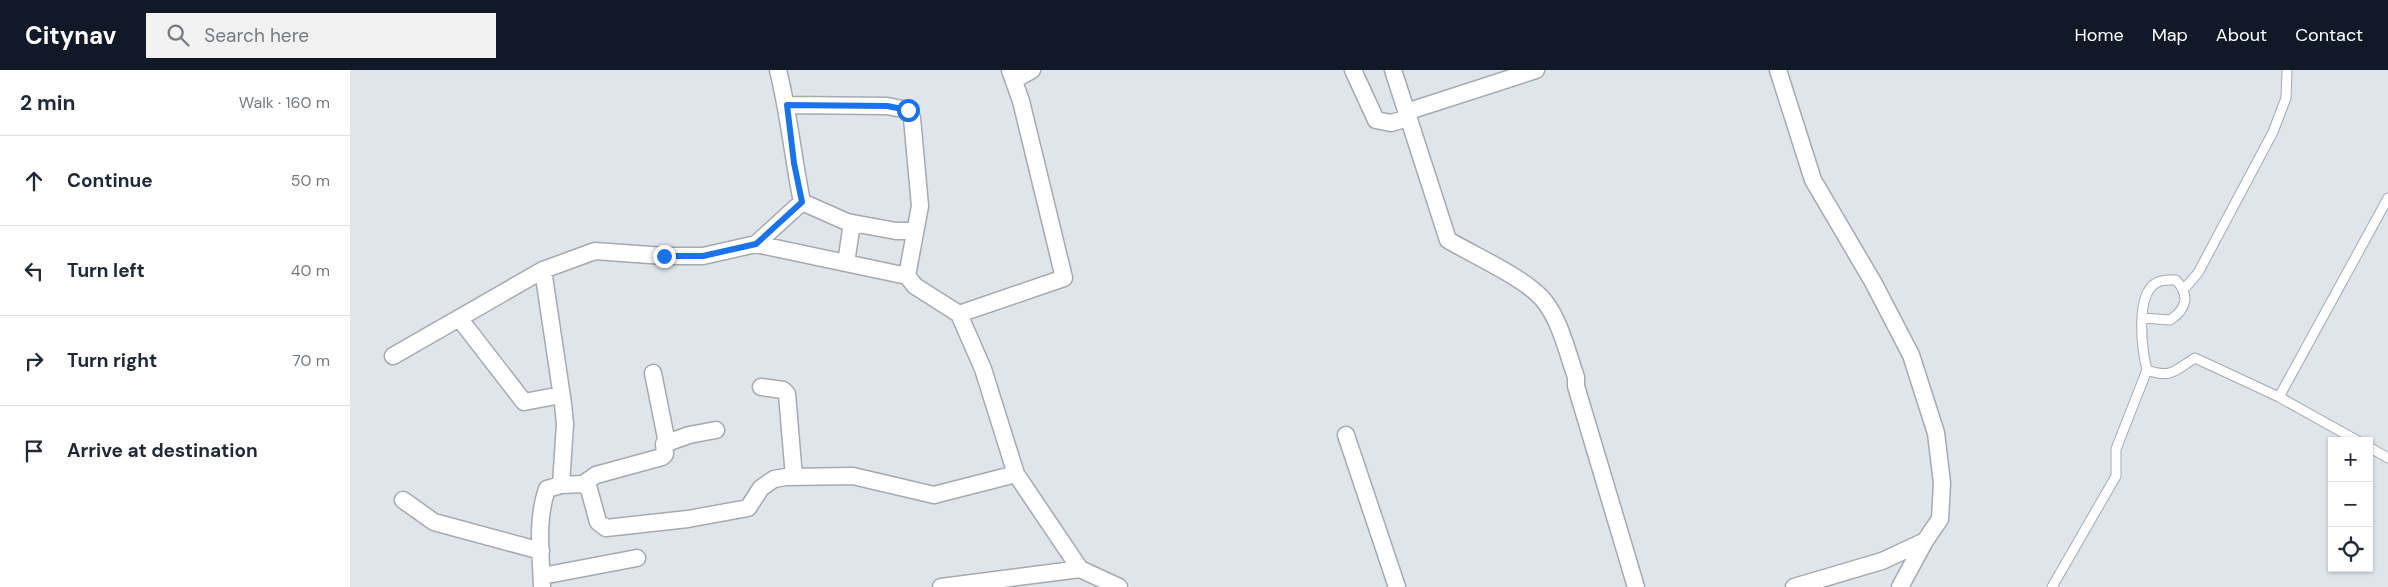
<!DOCTYPE html>
<html lang="en">
<head>
<meta charset="utf-8">
<style>
	body { margin:0; font-family:"DM Sans",sans-serif; background:#f2f2f3; color:#1f2937 }
	.controls { position:absolute; right:15px; bottom:15px; display:grid; overflow:hidden; border-radius:0px; box-shadow:0 1px 4px #0004 }
	.controls button { width:45px; height:45px; display:grid; place-items:center; padding:0; border:0; border-bottom:1px solid #e0e1e3; background:#fff; color:#1f2937; font:25px sans-serif }
	.stop { position:absolute; width:15px; height:15px; margin:-11px; border:4px solid #1a73e8; border-radius:50%; background:#fff }
	.stop.end { background:#1a73e8; border-color:#fff; box-shadow:0 1px 5px #0008 }
	.list { margin:0; padding:0; list-style:none }
	h2 { display:flex; justify-content:space-between; align-items:center; height:65px; margin:0; padding:0 20px; font-size:21px }
	h2 small { font-size:16px; font-weight:400; color:#747a83 }
	.list li { display:grid; grid-template-columns:32px 1fr auto; gap:15px; align-items:center; box-sizing:border-box; height:90px; padding:0 20px; border-top:1px solid #e0e1e3 }
	.list b { display:block; font-size:19px; white-space:nowrap }
	.list em { font-size:16px; font-style:normal; color:#747a83 }
	.icon { flex:none; width:28px; height:28px; fill:none; stroke:currentColor; stroke-width:2; stroke-linecap:round; stroke-linejoin:round }
	.map { position:relative; flex:none; width:2038px; height:517px; overflow:hidden }
	header { display:flex; align-items:center; gap:30px; box-sizing:border-box; height:70px; padding:0 25px; background:#111827; color:#fff }
	header strong { font-size:24px }
	nav { display:flex; gap:28px; margin-inline-start:auto; font-size:18px }
	.search { width:350px; height:45px; background:#f2f2f3; display:flex; align-items:center; gap:12px; box-sizing:border-box; padding:0 18px; border-radius:0px; color:#747a83; font-size:19px }
	main { display:flex }
	aside { flex:1; background:#fff }
	.map>svg:first-child { display:block }
	.lines { fill:none; stroke-linecap:round; stroke-linejoin:round }
	.service-casing { stroke:#a5aaaf; stroke-width:11 }
	.minor-casing { stroke:#a5aaaf; stroke-width:19 }
	.service { stroke:#fff; stroke-width:9 }
	.minor { stroke:#fff; stroke-width:16 }
	.route { stroke:#1a73e8; stroke-width:6 }
</style>
</head>
<body>
<header>
<strong>Citynav</strong>
<div class="search"><svg class="icon" aria-label="search" viewBox="0 0 24 24"><circle cx="10" cy="10" r="6"/><path d="M15 15l6 6"/></svg>Search here</div>
<nav><a>Home</a><a>Map</a><a>About</a><a>Contact</a></nav>
</header>
<main>
<aside>
<h2>2 min<small>Walk · 160 m</small></h2>
<ul class="list">
<li><svg class="icon" aria-label="ahead" viewBox="0 0 24 24"><path d="M12 20V5M6 11l6-6 6 6"/></svg><div><b>Continue</b></div><em>50 m</em></li>
<li><svg class="icon" aria-label="left" viewBox="0 0 24 24"><path d="M17 20v-9H6M10 6l-5 5 5 5"/></svg><div><b>Turn left</b></div><em>40 m</em></li>
<li><svg class="icon" aria-label="right" viewBox="0 0 24 24"><path d="M7 20v-9h11M14 6l5 5-5 5"/></svg><div><b>Turn right</b></div><em>70 m</em></li>
<li><svg class="icon" aria-label="arrive" viewBox="0 0 24 24"><path d="M6 21V4h12l-3 4 3 4H6"/></svg><div><b>Arrive at destination</b></div></li>
</ul>
</aside>
<div class="map">
<svg width="2038" height="517" viewBox="0 0 2038 517">
	<rect width="100%" height="100%" fill="#dfe5ea"/>
	<g class="lines">
		<defs>
			<path id="service" d="M1834,219L1848,203L1923,62L1936,28L1937,0
				M1793,248L1820,250C1837,239 1840,225 1826,210C1819,210 1812,209 1806,213C1785,225 1792,280 1797,300C1822,309 1825,300 1845,288L1929,327L2008,371
				M1929,327L2038,128
				M2019,377L2038,388
				M1702,517L1766,406V379L1797,300"/>
			<path id="minor" d="M1003,0L1026,50L1041,53L1058,48
				M1043,0L1098,170C1123,185 1178,209 1195,232C1211,253 1217,282 1226,307V316L1286,517
				M1428,0L1463,110L1523,212L1561,285L1586,363L1592,413L1590,449L1575,471L1532,491L1444,517
				M664,10L682,0
				M437,35L537,36L558,40L562,48L570,136L557,206
				M1056,42L1186,0
				M452,132L497,152L546,161H565
				M406,174L557,206L565,216L609,244L633,299L666,404L730,499L769,517
				M496,193L502,153
				M609,244L714,208L671,31L660,0
				M109,248L174,332L211,325
				M43,286L193,200L245,181L314,186H353L406,174L452,132C443,88 439,44 428,0
				M303,303L317,373
				M411,317L433,320L437,324L444,407
				M996,365L1047,517
				M233,414L246,405L312,387L315,384L314,374L339,365L366,360
				M211,415L233,414L239,419L248,452L256,458L338,449L398,438L411,418L424,409L436,407L503,406L584,425L666,404
				M53,430L84,452L191,481
				M192,506L287,488
				M192,517C191,485 186,450 197,419L211,415L215,354L213,334L193,200
				M591,517L730,499
				M1550,517L1575,471"/>
		</defs>
		<use href="#service" class="service-casing"/>
		<use href="#minor" class="minor-casing"/>
		<use href="#service" class="service"/>
		<use href="#minor" class="minor"/>
	</g>
	<g class="lines">
		<path class="route" d="M314,186H353L406,174L452,132L444,93L437,35L537,36L558,40"/>
	</g>
</svg>
<div class="controls">
<button>+</button>
<button>−</button>
<button><svg class="icon" aria-label="locate" viewBox="0 0 24 24"><circle cx="12" cy="12" r="6"/><path d="M12 2v4M12 18v4M2 12h4M18 12h4"/></svg></button>
</div>
<div class="stop" style="left:558px;top:40px"></div>
<div class="stop end" style="left:314px;top:186px"></div>
</div>
</main>
</body>
</html>
